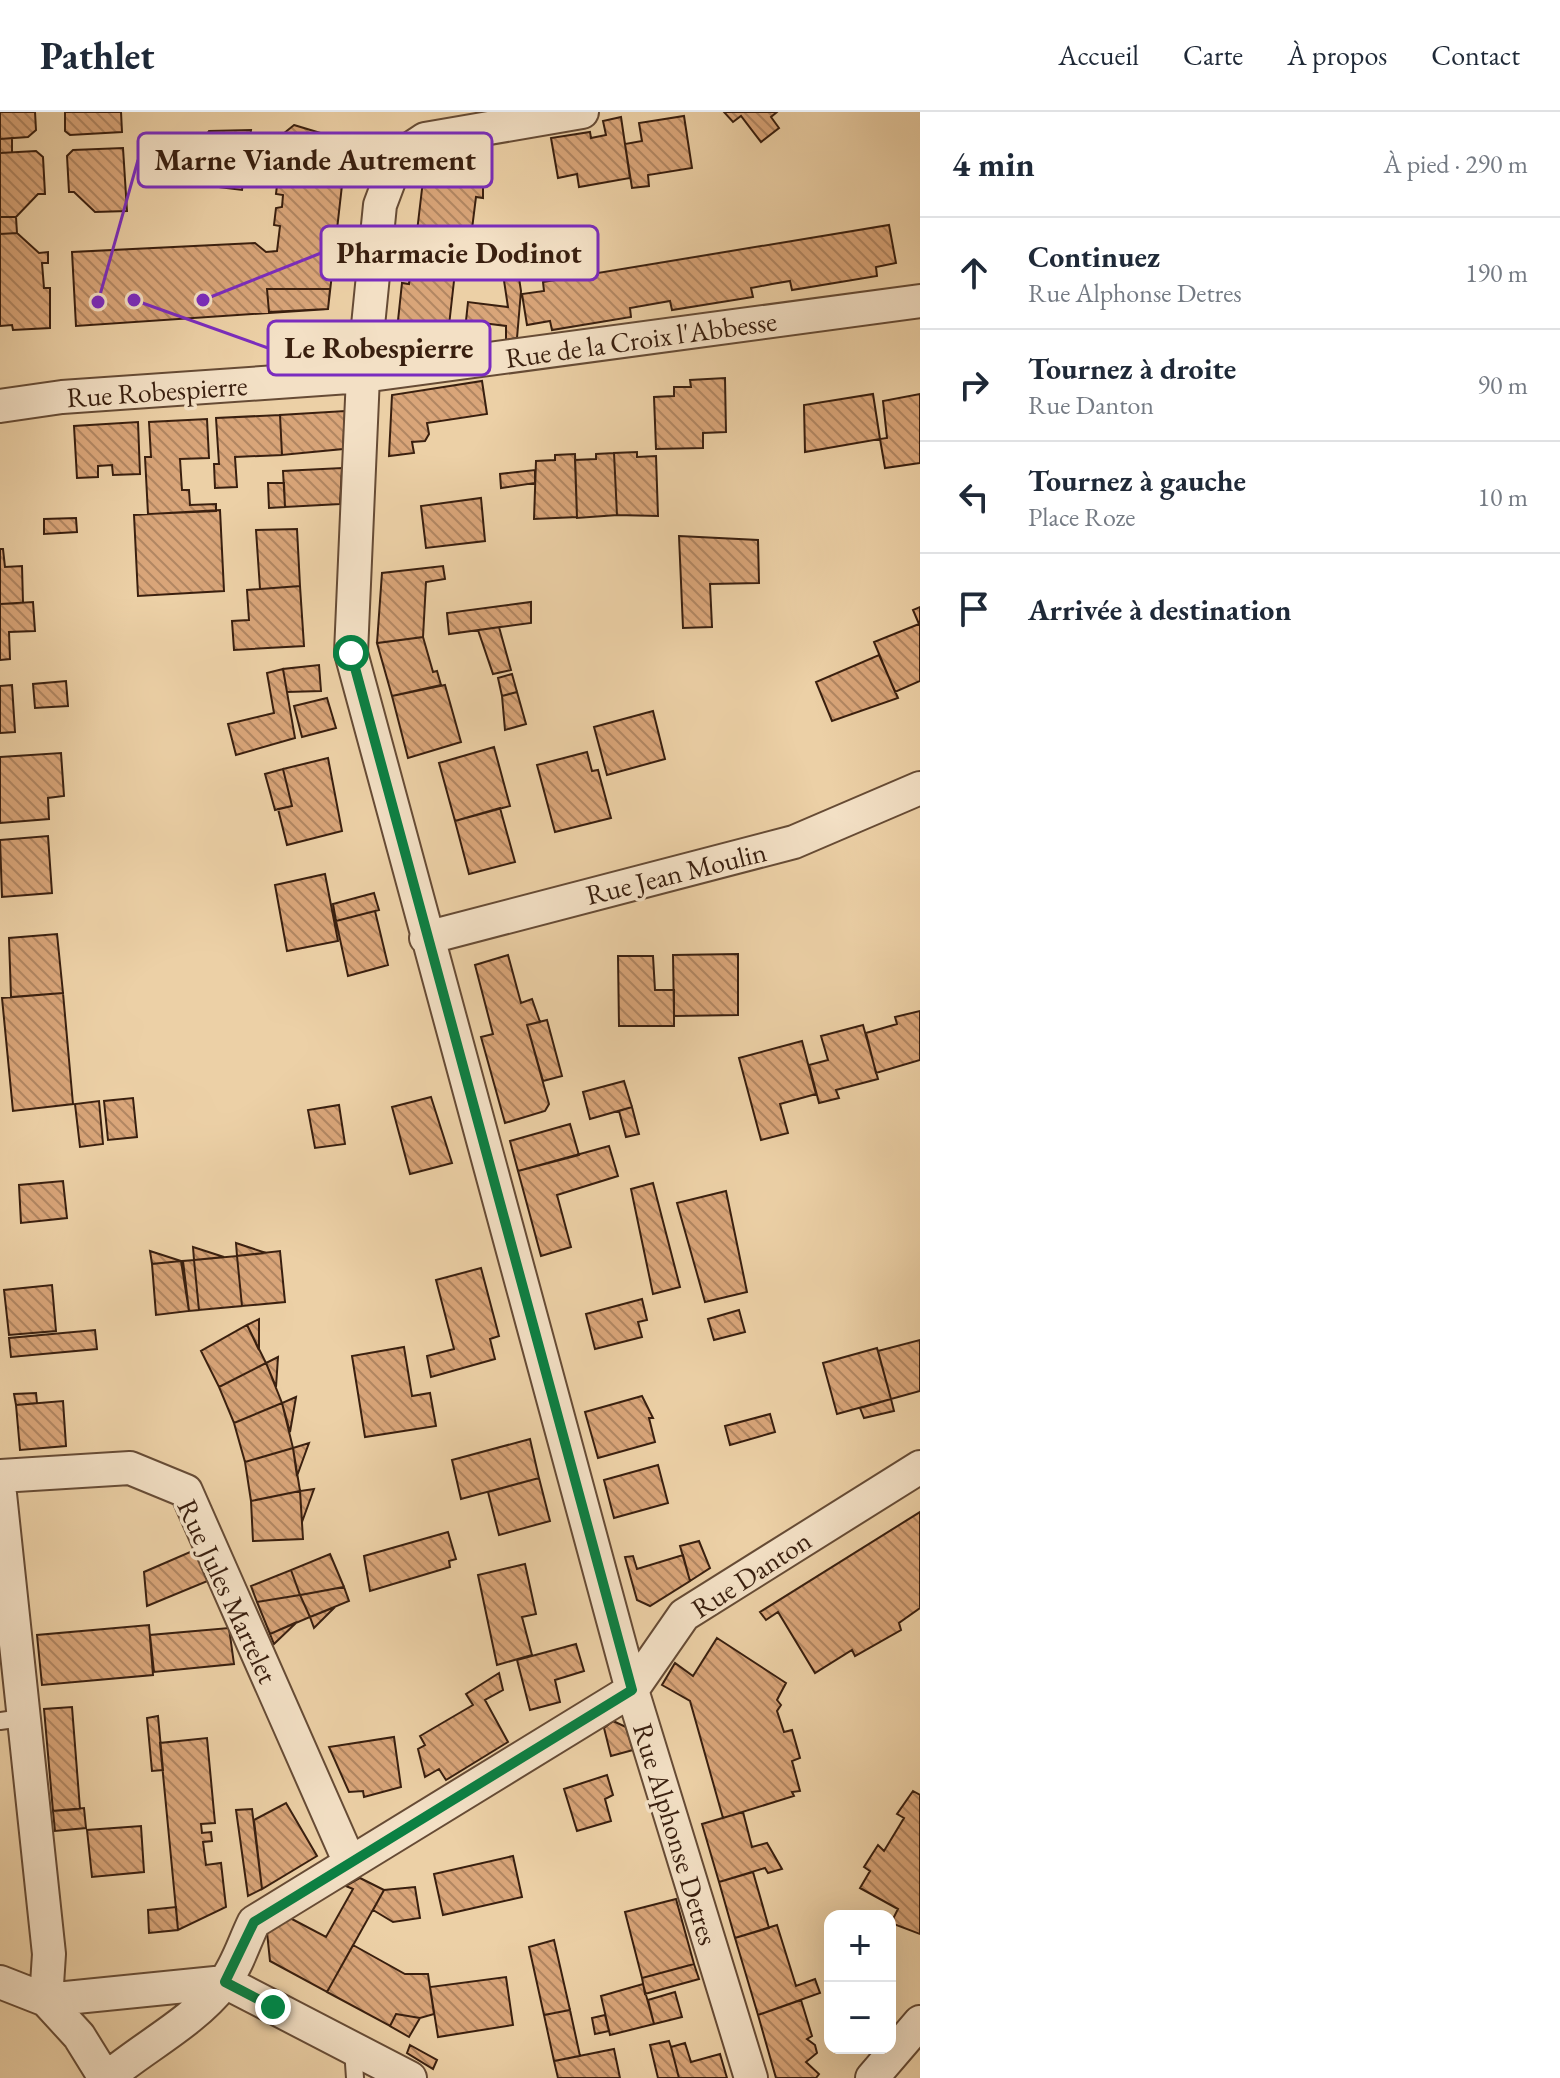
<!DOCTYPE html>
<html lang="fr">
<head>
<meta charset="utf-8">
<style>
	body { margin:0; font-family:"EB Garamond",serif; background:#f2f2f3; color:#1f2937 }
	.controls { position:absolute; right:24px; bottom:24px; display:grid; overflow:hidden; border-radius:16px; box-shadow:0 8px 32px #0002 }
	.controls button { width:72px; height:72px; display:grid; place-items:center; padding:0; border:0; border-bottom:2px solid #e0e1e3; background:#fff; color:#1f2937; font:40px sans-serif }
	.stop { position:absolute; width:24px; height:24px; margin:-18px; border:6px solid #0b8043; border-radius:50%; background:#fff }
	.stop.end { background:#0b8043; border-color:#fff; box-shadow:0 2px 8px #0008 }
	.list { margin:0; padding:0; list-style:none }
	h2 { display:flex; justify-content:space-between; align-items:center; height:104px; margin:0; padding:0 32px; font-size:34px }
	h2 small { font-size:26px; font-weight:400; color:#747a83 }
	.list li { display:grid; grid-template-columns:52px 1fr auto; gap:24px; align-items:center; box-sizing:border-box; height:112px; padding:0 32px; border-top:2px solid #e0e1e3 }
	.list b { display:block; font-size:30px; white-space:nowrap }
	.list p { margin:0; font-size:26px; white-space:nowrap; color:#747a83 }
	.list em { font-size:26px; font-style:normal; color:#747a83 }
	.icon { flex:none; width:44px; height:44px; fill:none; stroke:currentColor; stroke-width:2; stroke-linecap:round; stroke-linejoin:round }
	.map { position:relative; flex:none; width:920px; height:1966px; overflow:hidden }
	header { display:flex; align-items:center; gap:48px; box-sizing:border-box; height:112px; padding:0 40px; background:#fff; border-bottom:2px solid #e0e1e3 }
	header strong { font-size:38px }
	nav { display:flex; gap:44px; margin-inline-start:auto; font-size:28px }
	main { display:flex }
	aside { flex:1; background:#fff }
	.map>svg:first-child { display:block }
	.building { fill:url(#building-back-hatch); stroke:#391f0f; stroke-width:2 }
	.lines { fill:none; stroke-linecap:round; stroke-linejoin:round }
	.lane-casing { stroke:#664b35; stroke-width:20 }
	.street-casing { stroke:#664b35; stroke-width:36 }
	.lane { stroke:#f3e0c5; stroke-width:16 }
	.street { stroke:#f3e0c5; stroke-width:32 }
	.route { stroke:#0b8043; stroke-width:10 }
	.labels { text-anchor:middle; stroke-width:7; stroke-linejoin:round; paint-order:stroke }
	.street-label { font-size:28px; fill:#391f0f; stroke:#f3e0c5 }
	.leader { fill:none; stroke:#7b2cbf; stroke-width:3 }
	.callout-dot { fill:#7b2cbf; stroke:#f3e0c5; stroke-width:3 }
	.callout { fill:#f3e0c5; stroke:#7b2cbf; stroke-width:3 }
	.callout-label { font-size:30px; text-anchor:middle; font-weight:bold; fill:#391f0f }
</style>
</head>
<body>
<header>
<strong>Pathlet</strong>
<nav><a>Accueil</a><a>Carte</a><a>À propos</a><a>Contact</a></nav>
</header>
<main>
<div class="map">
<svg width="920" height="1966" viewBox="0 0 920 1966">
	<defs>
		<pattern id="building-back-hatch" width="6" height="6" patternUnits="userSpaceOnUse" patternTransform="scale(2)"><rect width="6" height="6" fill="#d9a579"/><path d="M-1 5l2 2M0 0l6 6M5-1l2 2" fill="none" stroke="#b18662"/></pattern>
	</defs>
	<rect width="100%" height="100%" fill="#ecd0a6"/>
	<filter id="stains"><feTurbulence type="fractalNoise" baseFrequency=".0025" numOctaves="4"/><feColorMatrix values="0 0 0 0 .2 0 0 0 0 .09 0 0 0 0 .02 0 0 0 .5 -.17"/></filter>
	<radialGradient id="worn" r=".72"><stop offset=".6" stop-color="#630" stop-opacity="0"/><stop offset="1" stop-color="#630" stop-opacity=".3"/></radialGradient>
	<path class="building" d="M0,0H35L36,18L28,25L0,27Z
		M65,0H121L122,20L70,23L65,19Z
		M724,0H777L771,5L779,16L761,30L741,4L733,10Z
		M684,4L692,56L648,63L649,74L632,76L625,32L642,29L639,11Z
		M621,5L630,66L579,75L577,62L558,66L551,26L590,20L591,26L606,23L603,9Z
		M294,13L347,29L328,197L76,214L72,140L255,131L266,140L277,139L280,114L274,113L276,96L282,95L283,83L276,82L283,22Z
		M251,18L242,78L203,73L201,31L209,19Z
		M12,26V41H0V27Z
		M123,36L127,99L95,100L74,80H69L67,44L73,38Z
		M36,39L43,45L45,82H38L16,105H0V41Z
		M424,60L483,67V86L476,85L470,133L416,128Z
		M0,105H16L17,121L0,122Z
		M889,113L896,151L876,155L877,164L792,178L790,169L772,172L751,176L753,185L672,198L670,189L630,196L631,205L552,218L550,209L527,213L522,182L544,179L543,170Z
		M17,121L39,141L48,140V151H42L44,176H50V216L13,218L12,213L0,214V122Z
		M515,140L521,179L517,226L506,228V214L466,209L468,190L508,195L500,142Z
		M411,155L455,160L446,240L404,235L405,219L397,218L402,171L409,172Z
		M267,177H330L328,197L269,200Z
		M725,266L726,320L703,321V336L656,337L654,285L674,284V275H691L690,268Z
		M482,269L487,302L427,311L429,322L425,329L412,330L414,341L389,344L392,283Z
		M873,282L880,327L805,340L804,293Z
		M920,282V351L885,356L880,327L887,326L883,289Z
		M345,299L343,337L282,343L280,303Z
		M280,303L282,343L235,345L237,375L215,376L214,352H219L216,306Z
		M207,307L209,346L180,347L182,378H189L190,393L216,392V399L148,402L145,345H151L149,310Z
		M138,310L140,362L113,363L112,353L98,354V365L77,366L74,314Z
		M637,340V345L656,344L658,404L617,403L614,341Z
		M614,341L617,403L577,406L575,348L596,347V342Z
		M575,342L577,405L534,407L536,349L555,348V343Z
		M342,356L340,392L285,395L283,359Z
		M535,358V371L501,376L500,362Z
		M268,371H284L285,395L269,396Z
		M481,386L485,429L426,436L421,394Z
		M220,398L224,479L138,484L134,403Z
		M76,406L77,420L44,422V407Z
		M297,417L300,474L260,477L256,418Z
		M679,424L758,428L759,471L710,472L712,515L683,516Z
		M0,437H3L5,455L22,454L23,491L0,492Z
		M443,454L445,467L426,470L423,525L377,531L382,461Z
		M300,474L304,534L234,538L232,509L249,508L247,478Z
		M33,490L35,519L9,520L10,547L0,548V492Z
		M531,490V511L449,522L447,501Z
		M920,495V569L895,580L874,530L919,512L913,498Z
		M499,515L511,558L493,562L478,518Z
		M423,525L433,560L437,559L441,573L392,584L377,531Z
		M879,543L898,586L832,609L816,570Z
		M319,553L321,579L287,580L283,557Z
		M283,557L295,626L236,643L228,612L274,601L267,561Z
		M512,562L517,580L502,584L498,566Z
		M66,569L68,594L35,596L33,572Z
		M12,573L15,620L0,621V574Z
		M445,573L461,630L408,646L392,584Z
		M517,580L526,612L505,618L502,584Z
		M327,586L336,616L302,625L294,594Z
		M653,599L665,647L607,663L594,615Z
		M494,635L510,694L455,709L439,651Z
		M587,640L592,659L598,658L611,706L555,720L537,653Z
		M61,641L64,684L48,686L49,707L0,711V645Z
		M328,646L342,719L287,733L278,697L292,694L283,657Z
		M283,657L292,694L275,698L265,662Z
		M500,696L515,750L469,762L455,709Z
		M48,724L52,781L2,785L0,728Z
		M325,762L338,829L287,839L275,773Z
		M374,781L379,798L336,809L333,792Z
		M375,799L388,853L348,864L336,809Z
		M57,822L63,881L11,885L9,826Z
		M738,842V903L674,904L673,843Z
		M508,843L521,891L532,887L540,910L527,913L549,992L545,999L505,1011L481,925L493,922L475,853Z
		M618,844H653L655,878H674V914H619Z
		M63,881L73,992L13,999L2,886Z
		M920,899V948L876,961L866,921L897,912L895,905Z
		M547,908L562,964L543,969L527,913Z
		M863,913L878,967L836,978L839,986L819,991L809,953L828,948L821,924Z
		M802,929L816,982L780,992L788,1021L761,1028L739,946Z
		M624,969L632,995L590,1007L583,980Z
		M431,985L452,1051L410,1062L392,995Z
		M133,986L137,1025L108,1028L104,989Z
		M99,989L103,1032L80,1035L75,992Z
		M339,993L345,1032L315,1036L308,998Z
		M632,995L639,1022L626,1025L619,999Z
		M570,1012L579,1043L518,1059L510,1029Z
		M609,1034L618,1064L557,1083L571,1135L541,1144L518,1059Z
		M63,1069L67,1106L21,1111L19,1073Z
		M653,1071L680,1175L653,1182L631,1077Z
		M726,1079L747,1180L705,1190L677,1091Z
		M236,1131L266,1141L237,1144Z
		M193,1135L224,1145L194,1148Z
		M150,1139L181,1149L152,1152Z
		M280,1139L285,1190L242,1194L237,1144Z
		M237,1144L242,1194L199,1198L194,1148Z
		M194,1148L199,1198L189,1199L183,1149Z
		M181,1149L189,1199L156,1203L152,1152Z
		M481,1156L499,1224L490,1227L495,1247L431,1265L427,1244L454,1237L436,1168Z
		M52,1173L56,1219L9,1223L4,1178Z
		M642,1187L647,1208L638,1210L642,1225L595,1237L586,1202Z
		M739,1198L745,1220L714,1228L708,1207Z
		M259,1207V1238L247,1213Z
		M247,1213L266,1251L219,1275L201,1239Z
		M95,1218L97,1237L11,1245L9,1226Z
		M920,1228V1279L891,1287L878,1239Z
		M404,1235L412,1284L430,1281L436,1314L365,1325L352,1244Z
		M877,1236L891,1287L837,1302L823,1251Z
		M278,1245L276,1275L266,1251Z
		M266,1251L282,1291L234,1311L219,1275Z
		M36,1281L37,1291L16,1293L14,1282Z
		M642,1284L653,1306H649L655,1330L598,1346L585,1300Z
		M296,1285L290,1320L282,1291Z
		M891,1287L894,1299L864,1306L860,1296Z
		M63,1289L66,1334L20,1338L16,1293Z
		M282,1291L293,1336L245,1350L234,1311Z
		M770,1302L775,1320L730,1333L725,1314Z
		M530,1327L539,1366L461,1387L452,1348Z
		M309,1331L297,1364L293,1336Z
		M293,1336L300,1379L251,1389L245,1350Z
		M658,1353L668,1391L614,1406L604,1368Z
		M539,1366L550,1409L499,1423L488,1380Z
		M314,1377L302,1410L300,1379Z
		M300,1379L303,1427L253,1429L251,1389Z
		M920,1400V1496L899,1511L901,1518L855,1544L852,1538L815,1561L778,1500L766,1508L760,1500Z
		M448,1420L456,1447L449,1449L450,1455L370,1479L364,1444Z
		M699,1429L710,1456L690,1469L680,1434Z
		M197,1437L210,1468L147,1494L144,1460Z
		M330,1442L344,1475L300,1483L291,1458Z
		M683,1443L690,1469L650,1494L637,1488L625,1445L633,1444L637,1457Z
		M525,1452L536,1502L522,1505L532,1543L497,1553L478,1463Z
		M291,1458L300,1483L257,1490L251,1474Z
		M344,1475L349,1489L310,1505L300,1483Z
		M300,1483L310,1505L270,1522L257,1490Z
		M335,1495L314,1516L310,1505Z
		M297,1510L274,1532L270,1522Z
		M149,1513L153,1563L42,1573L37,1523Z
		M229,1516L234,1552L154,1560L150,1523Z
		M717,1526L786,1571L777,1588L781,1593L777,1599L784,1620L792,1618L800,1646L792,1649L800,1679L792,1680L794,1684L723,1706L690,1589L662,1573L675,1551L693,1564Z
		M576,1532L584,1559L555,1568L560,1590L530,1598L517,1548Z
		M499,1561L503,1578L485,1588L508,1630L446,1668L439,1657L425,1665L418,1637L425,1633L420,1624L473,1593L466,1582Z
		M72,1595L80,1697L53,1699L44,1597Z
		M158,1604L163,1658L152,1659L147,1606Z
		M613,1609L626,1615L633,1638L611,1644L604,1616Z
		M394,1625L401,1675L364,1685L363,1679L349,1680L329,1635Z
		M207,1626L215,1711L201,1712L202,1721L211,1720L212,1729L203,1730L206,1753L221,1751L226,1795L178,1818L160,1631Z
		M607,1663L613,1683L605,1687L611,1709L577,1719L564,1677Z
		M913,1679L920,1683V1822L891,1811L898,1797L860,1776L870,1759L864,1755L878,1733L884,1739L904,1706L897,1702Z
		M286,1691L317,1744L262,1777L254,1708Z
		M84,1696L86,1716L55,1719L53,1699Z
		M252,1697L262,1777L248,1784L236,1698Z
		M743,1700L752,1735L767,1731L782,1757L768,1761L765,1756L719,1770L702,1712Z
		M141,1714L144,1760L92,1765L87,1718Z
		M513,1744L522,1785L443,1803L434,1762Z
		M753,1760L769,1816L735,1826L719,1770Z
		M360,1766L384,1778L327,1880L270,1849L267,1820L290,1806L326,1825L353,1777L346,1774Z
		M415,1775L420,1806L393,1810L373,1798L384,1778Z
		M676,1787L694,1852L642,1866L625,1800Z
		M176,1795L178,1818L149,1821L148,1798Z
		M777,1813L796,1874L815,1867L820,1881L758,1903L735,1826Z
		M554,1828L570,1898L544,1903L529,1835Z
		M353,1833L405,1862H428L434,1902L420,1906L396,1902L390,1914L327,1880Z
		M694,1852L699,1867L645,1882L642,1866Z
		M506,1865L513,1913L438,1925L430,1875Z
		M643,1872L654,1912L610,1923L601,1884Z
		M675,1880L682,1905L654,1912L648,1888Z
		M801,1888L812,1924L807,1927L815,1933L817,1941L806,1950L819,1962L816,1966H776L758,1903Z
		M570,1898L580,1944L554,1949L544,1903Z
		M396,1902L420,1906L409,1925L390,1914Z
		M605,1903L609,1919L595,1922L592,1906Z
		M669,1929L671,1935L679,1966H658L650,1933Z
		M685,1931L691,1950L720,1942L727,1966H679L671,1935Z
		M410,1933L437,1948L433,1957L407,1941Z
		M614,1937L620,1966H558L554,1949Z"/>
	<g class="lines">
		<defs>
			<path id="lane" d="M0,1609L22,1606
				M353,1937L355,1966"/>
			<path id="street" d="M582,0L425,27L398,45L380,93L363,264L351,541L632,1578L751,1966
				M0,294L62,285L363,264L920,189
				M426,826L794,730L920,676
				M0,1364L130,1356L186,1379L350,1751
				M0,1382L49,1842L46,1888
				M0,1870L46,1888L79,1924L105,1966
				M225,1870L410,1966
				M46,1888L225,1870
				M107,1966C145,1934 192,1911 223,1872C237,1855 244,1830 254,1810L632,1578L684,1503L920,1355
				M872,1966L920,1910"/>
		</defs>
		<use href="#lane" class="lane-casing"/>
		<use href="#street" class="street-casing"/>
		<use href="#lane" class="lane"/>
		<use href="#street" class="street"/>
	</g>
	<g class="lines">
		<path class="route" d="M273,1895L225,1870L254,1810L632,1578L351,541"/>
	</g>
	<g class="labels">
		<g class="street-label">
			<text transform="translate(641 227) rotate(-8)" y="10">Rue de la Croix l'Abbesse</text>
			<text transform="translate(157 279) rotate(-4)" y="10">Rue Robespierre</text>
			<text transform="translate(676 761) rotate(-14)" y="10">Rue Jean Moulin</text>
			<text transform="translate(751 1462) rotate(-33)" y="10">Rue Danton</text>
			<text transform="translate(228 1479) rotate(65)" y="10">Rue Jules Martelet</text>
			<text transform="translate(676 1722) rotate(73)" y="10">Rue Alphonse Detres</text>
		</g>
	</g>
	<path class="leader" d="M98 190L138 48M203 188L321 141M134 188L268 236"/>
	<g class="callout-dot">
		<circle cx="98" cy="190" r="8"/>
		<circle cx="203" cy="188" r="8"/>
		<circle cx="134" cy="188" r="8"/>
	</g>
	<g class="callout">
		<rect x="138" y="21" width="354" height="54" rx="8"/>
		<rect x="321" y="114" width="277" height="54" rx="8"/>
		<rect x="268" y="209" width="222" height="54" rx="8"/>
	</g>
	<g class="callout-label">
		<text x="315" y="58">Marne Viande Autrement</text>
		<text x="459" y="151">Pharmacie Dodinot</text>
		<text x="379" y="246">Le Robespierre</text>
	</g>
	<rect width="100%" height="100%" filter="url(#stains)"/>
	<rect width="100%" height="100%" fill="url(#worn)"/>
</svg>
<div class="controls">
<button>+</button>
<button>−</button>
</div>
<div class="stop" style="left:351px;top:541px"></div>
<div class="stop end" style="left:273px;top:1895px"></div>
</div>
<aside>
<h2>4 min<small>À pied · 290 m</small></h2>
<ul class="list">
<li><svg class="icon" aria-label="ahead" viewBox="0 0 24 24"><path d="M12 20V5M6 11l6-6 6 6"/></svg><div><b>Continuez</b><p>Rue Alphonse Detres</p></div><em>190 m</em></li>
<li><svg class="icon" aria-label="right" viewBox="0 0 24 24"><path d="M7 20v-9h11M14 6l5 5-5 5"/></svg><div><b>Tournez à droite</b><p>Rue Danton</p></div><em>90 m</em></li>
<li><svg class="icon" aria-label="left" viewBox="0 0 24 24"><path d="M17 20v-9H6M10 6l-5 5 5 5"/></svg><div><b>Tournez à gauche</b><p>Place Roze</p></div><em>10 m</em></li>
<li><svg class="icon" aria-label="arrive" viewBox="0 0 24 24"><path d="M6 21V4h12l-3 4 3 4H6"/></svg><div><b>Arrivée à destination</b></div></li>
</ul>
</aside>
</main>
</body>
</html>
